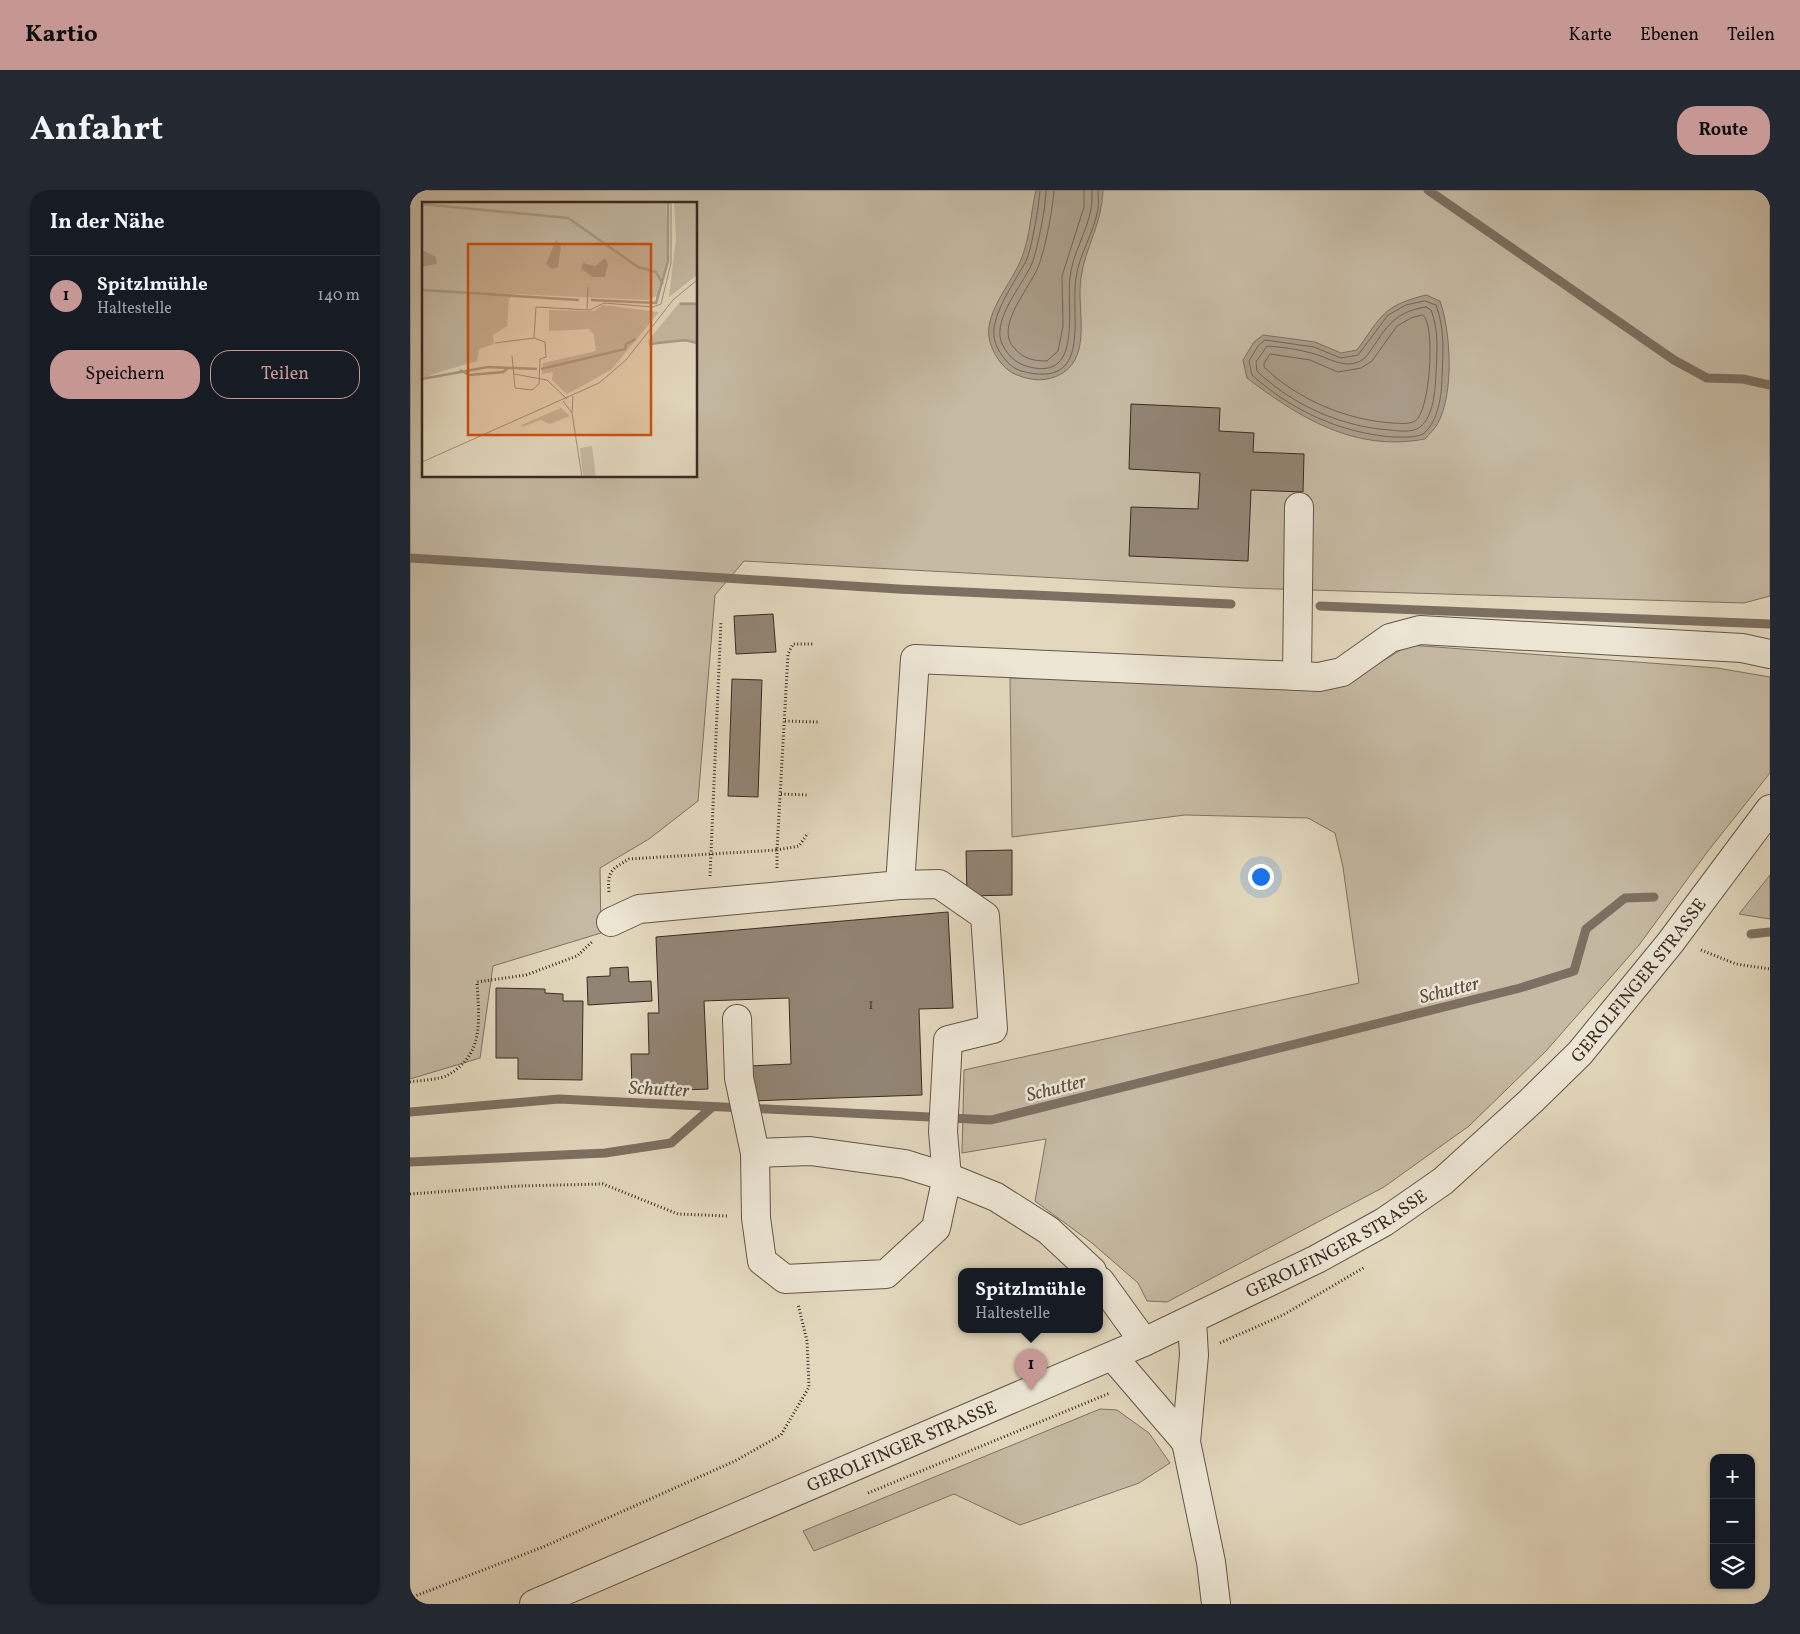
<!DOCTYPE html>
<html lang="de">
<head>
<meta charset="utf-8">
<style>
	body { margin:0; font-family:Vollkorn,serif; background:#242831; color:#f1f3f6 }
	.controls { position:absolute; right:15px; bottom:15px; display:grid; overflow:hidden; border-radius:10px; box-shadow:0 1px 4px #0004 }
	.controls button { width:45px; height:45px; display:grid; place-items:center; padding:0; border:0; border-bottom:1px solid #363941; background:#171b24; color:#f1f3f6; font:25px sans-serif }
	.you { position:absolute; left:850px; top:686px; width:18px; height:18px; margin:-12px; border:4px solid #fff; border-radius:50%; background:#1a73e8; box-shadow:0 0 0 8px #1a73e833 }
	.badge { display:grid; place-items:center; width:32px; height:32px; border-radius:50%; background:#c59692; color:#111; font-size:16px; font-weight:700 }
	.pin { position:absolute; translate:-50% -41px; filter:drop-shadow(0 1px 2px #0008) }
	.pin::after { content:''; position:absolute; top:26px; width:18px; height:15px; background:inherit; clip-path:polygon(0 0,100% 0,50% 100%) }
	.popup { position:absolute; left:548px; top:1078px; width:145px; height:65px; box-sizing:border-box; display:grid; place-content:center; border-radius:10px; background:#171b24; filter:drop-shadow(0 1px 4px #0005); font-size:16px; white-space:nowrap; color:#9ea1a6 }
	.popup b { font-size:19px; color:#f1f3f6 }
	.popup::after { content:''; position:absolute; left:50%; top:100%; margin-left:-10px; border:10px solid transparent; border-top-color:#171b24 }
	.list { margin:0; padding:0; list-style:none }
	h2 { display:flex; justify-content:space-between; align-items:center; height:65px; margin:0; padding:0 20px; font-size:21px }
	h2 small { font-size:16px; font-weight:400; color:#9ea1a6 }
	.list li { display:grid; grid-template-columns:32px 1fr auto; gap:15px; align-items:center; box-sizing:border-box; height:80px; padding:0 20px; border-top:1px solid #363941 }
	.list b { display:block; font-size:19px; white-space:nowrap }
	.list p { margin:0; font-size:16px; white-space:nowrap; color:#9ea1a6 }
	.list em { font-size:16px; font-style:normal; color:#9ea1a6 }
	.actions { display:flex; gap:10px; padding:15px 20px }
	.actions a { flex:1; padding:11px 0; border:1px solid #c59692; border-radius:20px; text-align:center; font-size:18px; color:#c59692 }
	.actions .main { background:#c59692; color:#111 }
	.icon { flex:none; width:28px; height:28px; fill:none; stroke:currentColor; stroke-width:2; stroke-linecap:round; stroke-linejoin:round }
	.map { position:relative; flex:none; width:1360px; height:1414px; overflow:hidden; border-radius:20px }
	header { display:flex; align-items:center; gap:30px; box-sizing:border-box; height:70px; padding:0 25px; background:#c59692; color:#111 }
	header strong { font-size:24px }
	nav { display:flex; gap:28px; margin-inline-start:auto; font-size:18px }
	.intro { display:flex; align-items:center; justify-content:space-between; box-sizing:border-box; height:120px; padding:0 30px }
	h1 { margin:0; font-size:35px }
	.button { padding:12px 22px; border-radius:20px; background:#c59692; color:#111; font-size:18px; font-weight:700 }
	main { display:flex; gap:30px; padding:0 30px }
	aside { flex:1; background:#171b24; border-radius:20px; box-shadow:0 1px 4px #0004 }
	.map>svg:first-child { display:block }
	.green { fill:#c6baa4; stroke:#807264; fill-rule:evenodd }
	.water { fill:#aa9d8a; stroke:#7d6f61 }
	.lines { fill:none; stroke-linecap:round; stroke-linejoin:round }
	.shore { stroke:#726457; stroke-width:1 }
	.stream { stroke:#7d6f61; stroke-width:9 }
	.building { fill:#928474; stroke:#3a2a24 }
	.minor-casing { stroke:#64564a; stroke-width:30 }
	.path { stroke:#3a2a24; stroke-width:3; stroke-dasharray:1 2.5; stroke-linecap:butt }
	.minor { stroke:#ede6d5; stroke-width:28 }
	.labels { text-anchor:middle; stroke-width:5; stroke-linejoin:round; paint-order:stroke }
	.number-label { font-size:15px; fill:#504038 }
	.street-label { font-size:18px; fill:#3a2a24; stroke:#ede6d5 }
	.water-label { font-size:19px; font-style:italic; fill:#5c4c43; stroke:#ede6d5 }
	.inset-river { fill:none; stroke:#aa9d8a; stroke-width:2.5 }
	.inset-road { fill:none; stroke:#9f9280; stroke-width:1 }
	.view { fill:#ce5210; fill-opacity:0.15; stroke:#ce5210; stroke-width:2.5 }
	.inset-edge { fill:none; stroke:#3a2a24; stroke-width:2.5 }
</style>
</head>
<body>
<header>
<strong>Kartio</strong>
<nav><a>Karte</a><a>Ebenen</a><a>Teilen</a></nav>
</header>
<div class="intro"><h1>Anfahrt</h1><a class="button">Route</a></div>
<main>
<aside>
<h2>In der Nähe<small></small></h2>
<ul class="list">
<li><span class="badge">1</span><div><b>Spitzlmühle</b><p>Haltestelle</p></div><em>140 m</em></li>
</ul>
<div class="actions"><a class="main">Speichern</a><a>Teilen</a></div>
</aside>
<div class="map">
<svg width="1360" height="1414" viewBox="0 0 1360 1414">
	<rect width="100%" height="100%" fill="#e3d8be"/>
	<filter id="stains"><feTurbulence type="fractalNoise" baseFrequency=".004" numOctaves="4"/><feColorMatrix values="0 0 0 0 .2 0 0 0 0 .09 0 0 0 0 .02 0 0 0 .5 -.17"/></filter>
	<radialGradient id="worn" r=".72"><stop offset=".6" stop-color="#630" stop-opacity="0"/><stop offset="1" stop-color="#630" stop-opacity=".3"/></radialGradient>
	<path class="green" d="M0,0H1360V406L1334,413L834,398L334,371L305,405L288,611L239,649L190,678L191,743L83,776L70,868L0,889ZM14,14H286V286H14Z
		M999,455L1307,478L1360,487V583L1298,661L1229,755L1136,861L1059,936L974,997L757,1112L737,1111L728,1093L682,1053L625,1011L636,949L552,963L554,880L949,793L933,677L925,643L898,628L775,625L602,647L600,488L933,495Z
		M1360,685V729L1329,724Z
		M690,1219L707,1220L739,1243L760,1273L729,1293L610,1335L544,1304L404,1361L393,1341Z"/>
	<path class="water" d="M626,0H693C692,35 675,57 671,88C666,118 683,166 651,184C637,192 622,191 607,185C593,180 581,162 579,147C575,121 604,90 612,67C620,47 621,21 626,0Z
		M1016,105L1030,111C1041,142 1044,203 1028,233C1025,239 1019,244 1015,249C946,262 891,229 837,188L833,170L844,152L853,145L905,152L931,163L947,160C972,126 972,116 1016,105Z"/>
	<g class="lines">
		<path class="shore" d="M630,0C629,15 622,58 616,71C606,90 581,124 584,147C586,160 598,177 611,181C683,200 660,129 666,88C669,64 684,43 688,19C689,13 688,6 688,0
			M636,0C636,17 628,55 623,71C615,92 587,122 590,147C592,158 602,171 613,175C674,196 656,121 660,88C662,64 677,42 681,19C682,13 682,6 682,0
			M644,0C643,18 636,54 630,72C623,96 582,136 605,159C614,169 624,171 637,171L648,161L653,136L652,86L674,17V0
			M1015,111L1026,115C1035,139 1033,162 1032,187C1032,204 1028,233 1013,244C1005,248 991,247 983,247C930,243 881,220 842,185L839,171L848,156L855,150L904,157L931,168L948,165L978,125L996,115Z
			M1016,117L1021,120C1029,140 1027,162 1026,184C1025,200 1024,226 1010,237C1003,243 989,241 980,240C932,237 882,215 847,181L846,172L857,156C872,157 887,159 901,163C919,167 938,183 956,167C975,141 981,122 1016,117Z
			M1013,125C1026,134 1020,223 1005,231C998,235 988,233 982,233C936,230 887,209 854,177V173L860,164L900,170L928,182L951,178L962,171L987,136L1001,128Z"/>
		<path class="stream" d="M1018,0L1264,170L1297,188L1333,189L1360,195
			M0,368L488,399L821,414
			M910,416L1360,434
			M1341,744L1360,742
			M0,922L149,909L581,930L1110,798L1164,781L1176,739L1215,708L1244,707
			M0,972L195,963L261,953L301,918"/>
	</g>
	<path class="building" d="M721,214L810,218L809,241L844,243L843,262L894,264L893,302L841,300L838,371L719,366L721,317L788,319L790,283L719,279Z
		M363,424L366,462L326,464L324,426Z
		M322,489L352,490L348,607L318,606Z
		M602,660V705L557,706L556,661Z
		M538,722L543,818L509,819L512,905L340,911L339,876L381,874L379,808L294,811L298,899L222,902L221,864H239L238,823H249L246,747Z
		M218,777L219,792L241,791L242,811L178,815L177,787L200,786V778Z
		M86,798L135,799V803L153,804V811H173L172,890L108,889V868H86Z"/>
	<g class="lines">
		<defs>
			<g id="minor">
				<path d="M887,486L889,317"/>
				<path d="M201,732L229,719L490,695L505,469L909,487L932,482L980,448L1010,440L1332,458L1360,464"/>
				<path d="M327,829L329,888L345,963L346,1028L352,1071L375,1089L476,1084L526,1038L537,987L533,942L538,850L583,839L575,726L529,694L490,695"/>
				<path d="M345,963L400,961L495,974L537,987L586,1007L638,1040L682,1081"/>
				<path d="M690,1091L734,1152"/>
				<path d="M782,1131L784,1165L776,1252L801,1372L806,1414"/>
				<path d="M703,1167L776,1252"/>
				<path id="s1" d="M124,1414L734,1152L907,1069L974,1032L1033,991L1121,911L1170,863L1260,753L1360,619"/>
			</g>
		</defs>
		<use href="#minor" class="minor-casing"/>
		<path class="path" d="M375,531L408,532
			M371,604L399,605
			M367,678V660L389,656L398,643
			M300,686L311,431
			M199,702C197,681 202,679 219,669L367,660L378,464L383,454H404
			M1291,760L1326,774L1360,779
			M0,892C11,890 29,890 38,885C75,864 69,828 67,792L116,785L167,766L183,751
			M0,1004L108,996L193,994L268,1024L318,1026
			M810,1153L873,1125L955,1077
			M458,1303L700,1203
			M0,1408L133,1357L325,1271L371,1245L399,1197L397,1151L388,1114"/>
		<use href="#minor" class="minor"/>
	</g>
	<g class="labels">
		<g class="number-label">
			<text x="461" y="819">1</text>
		</g>
		<g class="street-label">
			<text dy="6" stroke="none"><textPath href="#s1" startOffset="1285">GEROLFINGER STRASSE</textPath></text>
			<text dy="6" stroke="none"><textPath href="#s1" startOffset="880">GEROLFINGER STRASSE</textPath></text>
			<text dy="6" stroke="none"><textPath href="#s1" startOffset="400">GEROLFINGER STRASSE</textPath></text>
		</g>
		<g class="water-label">
			<text transform="translate(1039 799) rotate(-14)" y="7">Schutter</text>
			<text transform="translate(646 897) rotate(-14)" y="7">Schutter</text>
			<text transform="translate(249 898) rotate(3)" y="7">Schutter</text>
		</g>
	</g>
	<g transform="translate(12 12)">
		<rect width="275" height="275" fill="#e3d8be"/>
		<path d="M0,0H244L246,51L240,84L236,93L226,98L91,92L87,97L85,124L71,133L72,142L57,147L55,159L11,172L1,178L0,183ZM252,0H275V73L247,95L254,36ZM258,100H275V140H225ZM181,103L237,110L189,168L145,192L130,178L131,170L120,172L121,161L174,149L172,133L167,127L127,129V108L172,109ZM139,206L148,214L128,222L119,218L100,225L99,223ZM170,244L174,275H161L158,246Z" fill="#c6baa4"/>
		<path d="M134,38L139,45L136,65L130,67L124,62ZM0,48L14,55L15,62L0,65ZM183,56L186,62L183,75H171L159,67L161,61L173,64Z" fill="#aa9d8a"/>
		<path class="inset-river" d="M0,2L146,16L216,65L234,70L241,82M0,88L157,98M169,98L234,101L246,59V0M258,102H275M227,142L263,138L275,141M119,167L203,147L204,142L214,137M38,168L47,173L81,170L86,166M0,177L66,165L115,167"/>
		<path class="inset-road" d="M165,107L166,85M73,141L112,136L114,105L168,108L182,101L231,105L239,102L249,61V0M90,154L93,186L110,188L117,182L118,157L124,155L123,140L112,136M92,172L125,178L145,197M151,194L150,211L160,275M141,199L150,211M0,260L177,181L204,158L251,98L275,78"/>
		<path class="view" d="M46,42H229V233H46Z"/>
		<rect width="275" height="275" class="inset-edge"/>
	</g>
	<rect width="100%" height="100%" filter="url(#stains)"/>
	<rect width="100%" height="100%" fill="url(#worn)"/>
</svg>
<div class="controls">
<button>+</button>
<button>−</button>
<button><svg class="icon" aria-label="layers" viewBox="0 0 24 24"><path d="M12 4l9 5-9 5-9-5zM3 14l9 5 9-5"/></svg></button>
</div>
<div class="you"></div>
<div class="pin badge" style="left:621px;top:1200px">1</div>
<div class="popup"><b>Spitzlmühle</b>Haltestelle</div>
</div>
</main>
</body>
</html>
